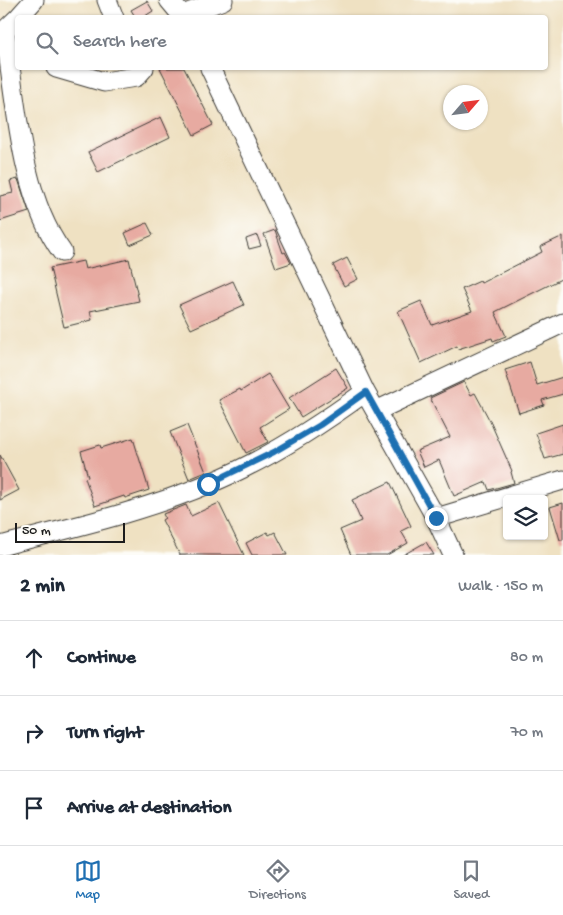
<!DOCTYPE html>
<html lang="en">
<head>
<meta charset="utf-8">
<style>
	body { margin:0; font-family:"Gochi Hand",sans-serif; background:#f6f6f7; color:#1f2937 }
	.controls { position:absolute; right:15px; bottom:15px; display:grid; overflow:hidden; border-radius:5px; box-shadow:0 1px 4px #0004 }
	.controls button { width:45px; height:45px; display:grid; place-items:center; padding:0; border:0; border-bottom:1px solid #e0e1e3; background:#fff; color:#1f2937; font:25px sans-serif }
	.compass { position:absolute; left:443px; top:85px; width:45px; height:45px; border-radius:50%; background:#fff; box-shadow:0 1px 4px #0004; rotate:62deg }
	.scale { position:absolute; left:15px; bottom:12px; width:110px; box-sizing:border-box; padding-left:5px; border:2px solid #1c1c1c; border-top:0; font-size:14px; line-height:18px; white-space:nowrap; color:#1c1c1c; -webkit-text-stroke:4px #fdfcf7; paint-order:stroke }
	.stop { position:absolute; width:15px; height:15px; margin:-11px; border:4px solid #1f6fb2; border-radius:50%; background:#fff }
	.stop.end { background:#1f6fb2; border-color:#fff; box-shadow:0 1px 5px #0008 }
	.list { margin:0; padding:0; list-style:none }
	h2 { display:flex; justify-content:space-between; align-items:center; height:65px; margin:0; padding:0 20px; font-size:21px }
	h2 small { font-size:16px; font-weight:400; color:#747a83 }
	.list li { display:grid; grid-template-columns:32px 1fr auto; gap:15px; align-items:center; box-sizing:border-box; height:75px; padding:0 20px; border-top:1px solid #e0e1e3 }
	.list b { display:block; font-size:19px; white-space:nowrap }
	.list em { font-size:16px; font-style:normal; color:#747a83 }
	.icon { flex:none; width:28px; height:28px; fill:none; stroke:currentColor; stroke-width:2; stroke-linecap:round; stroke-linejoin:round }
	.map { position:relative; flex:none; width:563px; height:555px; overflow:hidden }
	.search { position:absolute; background:#fff; box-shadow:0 1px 4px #0004; left:15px; right:15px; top:15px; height:55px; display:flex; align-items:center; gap:12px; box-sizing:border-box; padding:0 18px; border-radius:5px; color:#747a83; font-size:19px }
	.sheet { height:290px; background:#fff }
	nav { display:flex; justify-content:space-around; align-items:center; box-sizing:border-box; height:70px; border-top:1px solid #e0e1e3; background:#fff; font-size:14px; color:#747a83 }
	nav a { display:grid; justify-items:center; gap:2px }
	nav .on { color:#1f6fb2 }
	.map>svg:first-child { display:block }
	.building { fill:#e7aaa1 }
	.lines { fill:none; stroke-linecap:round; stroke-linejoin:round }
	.minor-casing { stroke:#3c3a35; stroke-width:21 }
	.minor { stroke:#fff; stroke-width:19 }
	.route { stroke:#1f6fb2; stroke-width:6 }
</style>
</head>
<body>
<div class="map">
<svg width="563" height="555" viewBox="0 0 563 555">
	<rect width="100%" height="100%" fill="#fdfcf7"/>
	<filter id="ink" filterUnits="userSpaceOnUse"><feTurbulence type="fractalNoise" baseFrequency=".02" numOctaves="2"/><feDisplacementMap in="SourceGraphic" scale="10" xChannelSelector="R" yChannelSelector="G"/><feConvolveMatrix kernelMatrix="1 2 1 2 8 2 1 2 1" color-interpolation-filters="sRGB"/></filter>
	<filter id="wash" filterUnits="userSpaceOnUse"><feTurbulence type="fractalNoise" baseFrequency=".0096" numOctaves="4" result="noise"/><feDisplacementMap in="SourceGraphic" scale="20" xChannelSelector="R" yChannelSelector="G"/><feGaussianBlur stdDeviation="1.12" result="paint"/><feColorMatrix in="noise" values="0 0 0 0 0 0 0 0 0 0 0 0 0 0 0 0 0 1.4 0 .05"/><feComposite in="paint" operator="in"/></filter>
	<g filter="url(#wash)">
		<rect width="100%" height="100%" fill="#efe1c2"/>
		<g id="blocks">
			<path class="building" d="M147,1L153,11L142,18H136L131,10Z
				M160,68H184L213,125L194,135Z
				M161,117L170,137L98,172L88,152Z
				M18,179L29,212L0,221V196L13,193L10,181Z
				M147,223L153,235L130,245L125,233Z
				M275,230L283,253L285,252L291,263L276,268L264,234Z
				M257,235L261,246L249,249L246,239Z
				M563,236V278L495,312L506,336L493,341L492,338L458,349L457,346L421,363L398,311L421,301L432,325L472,311L462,289L480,281L481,283L542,252L540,247Z
				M347,258L358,279L344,286L333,265Z
				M129,259L139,301L90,311L92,320L64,327L50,268L83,261L85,269Z
				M233,281L244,305L191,329L179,305Z
				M530,362L537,385L563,377V394L542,400L544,405L519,413L505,370Z
				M336,368L348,388L301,417L289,398Z
				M268,374L289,409L260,427L268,442L246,453L219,400L240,389L241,391Z
				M464,382L471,395L475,393L490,421L512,471L511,472L514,483L489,490L486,482L454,496L439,460L424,467L417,451L450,437L430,398Z
				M563,424V454L545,459L536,433Z
				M187,425L206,472L189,479L170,432Z
				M133,438L149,490L125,498L124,496L95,506L85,478L88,477L81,451L100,445L101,448Z
				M0,455L19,490L0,500Z
				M390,482L411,526L401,531L408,543L387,555H351L340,530L361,521L352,500Z
				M219,503L244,555H180L162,520L165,518L163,514L186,505L191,516Z
				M563,503V540H560L550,507Z
				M267,532L269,535L275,532L287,555H252L246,543Z
				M426,542L434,555H403Z"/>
		</g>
	</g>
	<g filter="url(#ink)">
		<use href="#blocks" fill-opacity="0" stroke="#3c3a35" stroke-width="1"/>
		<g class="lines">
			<defs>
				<path id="minor" d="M107,0L114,18
					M169,0L184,18
					M183,15L223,0
					M18,18L34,0
					M5,31C16,100 20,195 62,252
					M0,35L18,18
					M56,68L104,82L136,77L144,68
					M210,68L365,392L436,518L453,555
					M376,411L563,323
					M436,518L563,480
					M0,546C70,528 141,512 208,484C265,461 316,428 365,392"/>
			</defs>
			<use href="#minor" class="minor-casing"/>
			<use href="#minor" class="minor"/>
		</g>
	</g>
	<g class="lines" filter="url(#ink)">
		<path class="route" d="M208,484L274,452L320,425L366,392L436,518"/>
	</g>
</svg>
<div class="controls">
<button><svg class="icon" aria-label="layers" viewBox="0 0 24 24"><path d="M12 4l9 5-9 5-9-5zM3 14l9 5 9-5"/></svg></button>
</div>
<svg class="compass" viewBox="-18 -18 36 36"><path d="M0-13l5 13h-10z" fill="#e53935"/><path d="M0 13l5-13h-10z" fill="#747a83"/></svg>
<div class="scale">50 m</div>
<div class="stop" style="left:208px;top:484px"></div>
<div class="stop end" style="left:436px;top:518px"></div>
<div class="search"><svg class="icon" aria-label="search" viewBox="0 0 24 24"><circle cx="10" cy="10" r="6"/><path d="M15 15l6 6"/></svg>Search here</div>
</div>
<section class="sheet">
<h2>2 min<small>Walk · 150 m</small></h2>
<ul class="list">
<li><svg class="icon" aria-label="ahead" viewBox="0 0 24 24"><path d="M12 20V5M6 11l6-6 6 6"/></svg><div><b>Continue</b></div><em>80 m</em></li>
<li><svg class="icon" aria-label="right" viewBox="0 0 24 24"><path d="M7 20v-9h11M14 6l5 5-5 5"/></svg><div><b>Turn right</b></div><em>70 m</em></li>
<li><svg class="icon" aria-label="arrive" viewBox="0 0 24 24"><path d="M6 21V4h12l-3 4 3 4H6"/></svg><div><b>Arrive at destination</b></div></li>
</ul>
</section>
<nav>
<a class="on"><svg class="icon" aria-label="map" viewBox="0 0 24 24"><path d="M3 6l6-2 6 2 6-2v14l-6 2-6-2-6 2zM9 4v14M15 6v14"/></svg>Map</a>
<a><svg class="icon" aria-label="directions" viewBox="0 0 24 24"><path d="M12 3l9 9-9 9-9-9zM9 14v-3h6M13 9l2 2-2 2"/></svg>Directions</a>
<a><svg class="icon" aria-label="saved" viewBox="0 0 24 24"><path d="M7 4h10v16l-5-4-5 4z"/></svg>Saved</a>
</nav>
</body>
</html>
